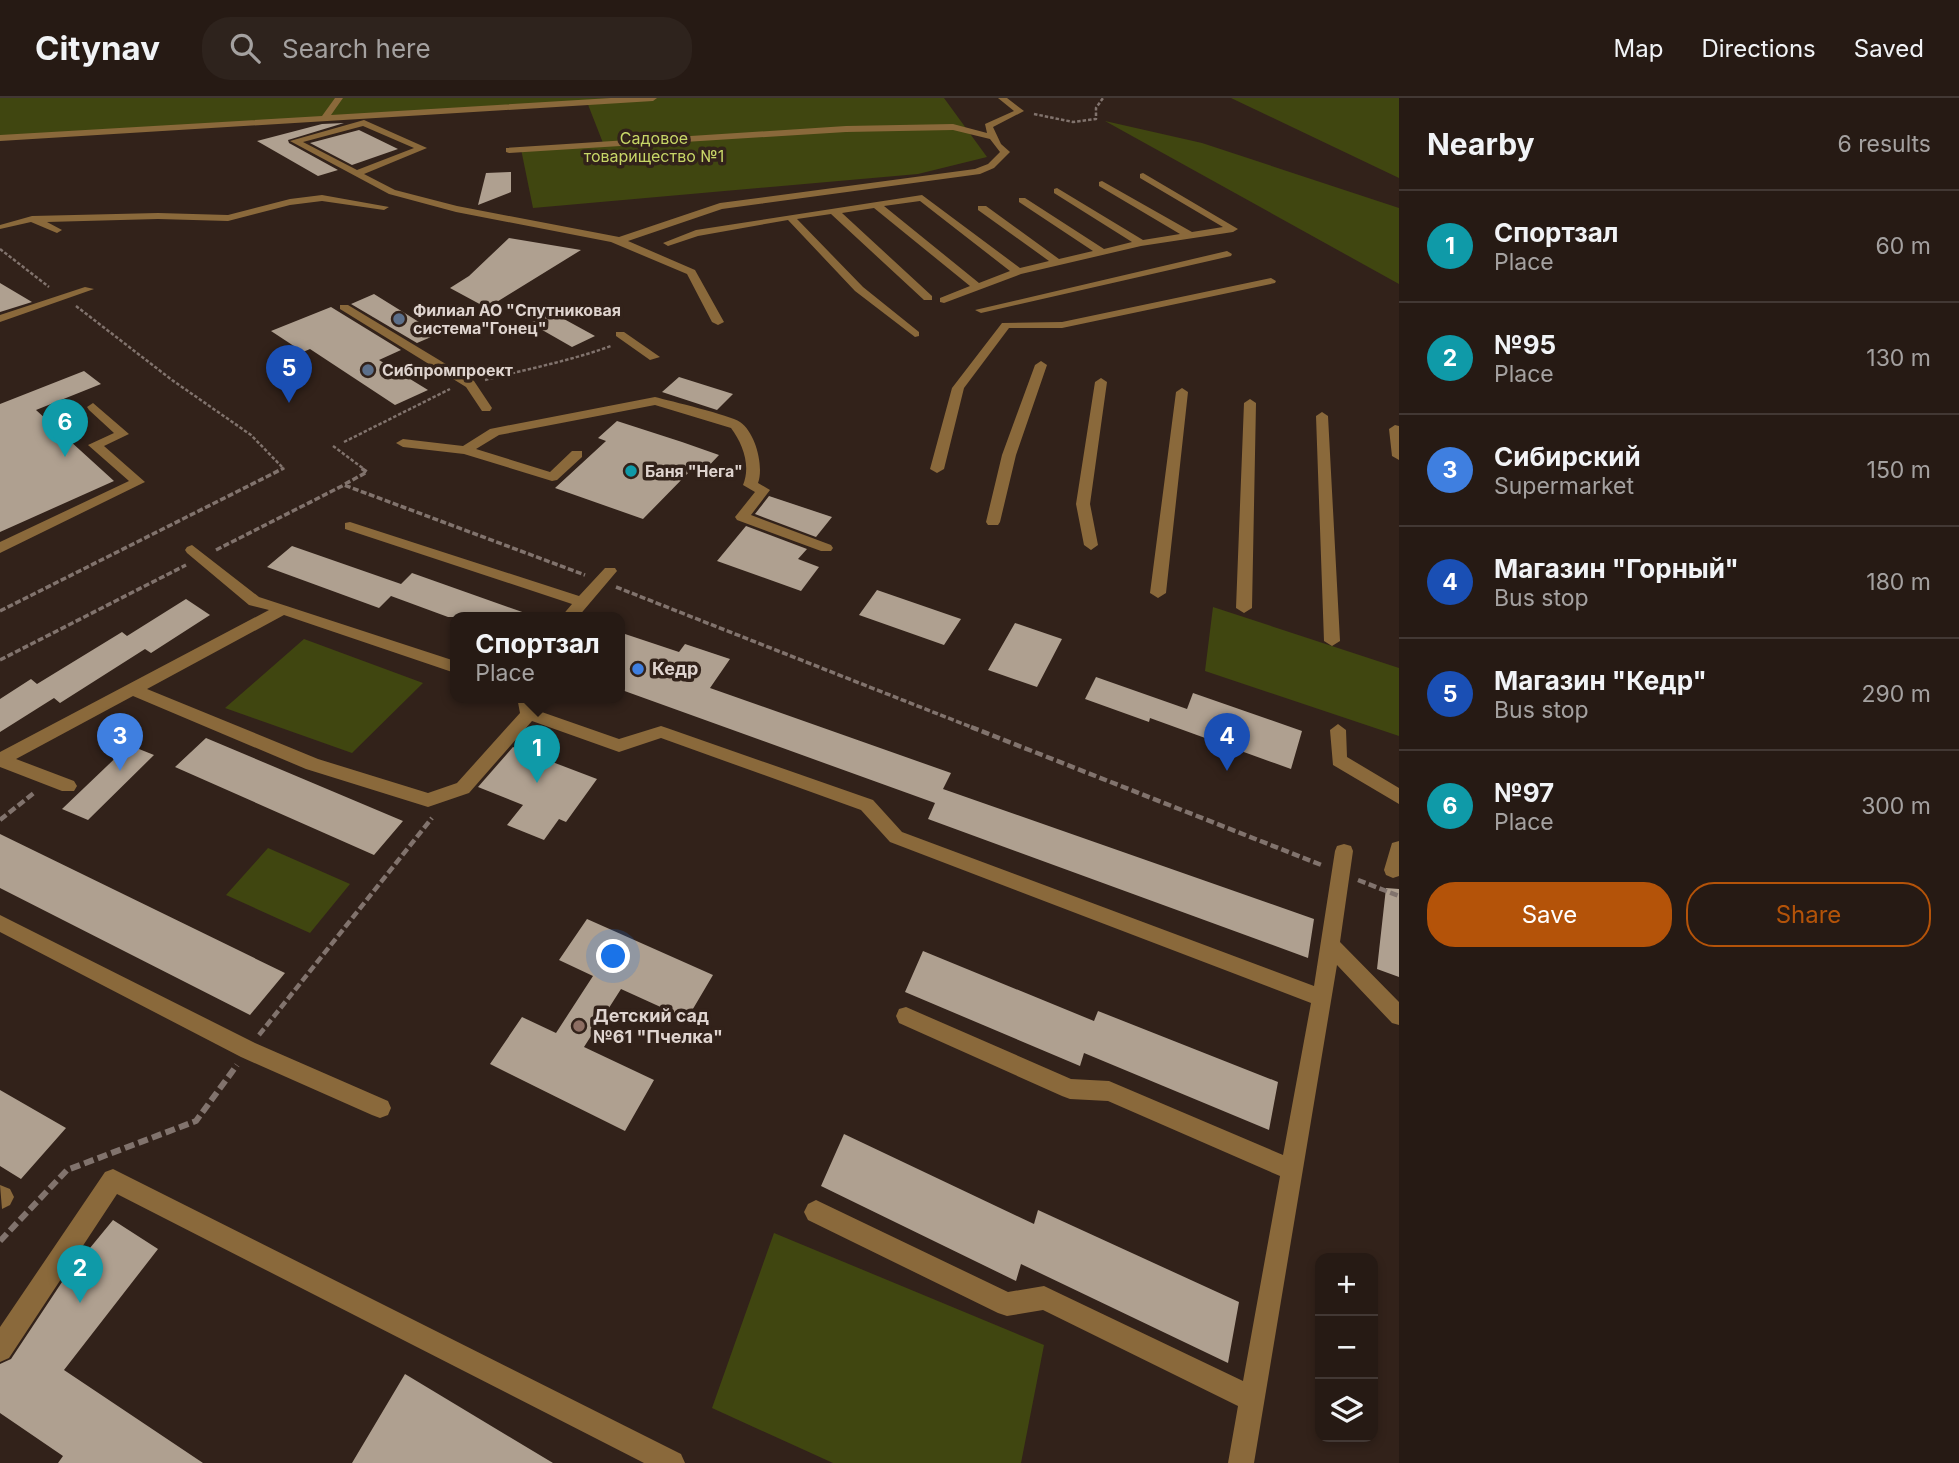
<!DOCTYPE html>
<html lang="en">
<head>
<meta charset="utf-8">
<style>
	body { margin:0; font-family:Inter,sans-serif; background:#2e231d; color:#f1f3f6 }
	.controls { position:absolute; right:21px; bottom:21px; display:grid; overflow:hidden; border-radius:14px; box-shadow:0 4px 10px #0003 }
	.controls button { width:63px; height:63px; display:grid; place-items:center; padding:0; border:0; border-bottom:2px solid #423834; background:#261a14; color:#f1f3f6; font:35px sans-serif }
	.you { position:absolute; left:614px; top:859px; width:24px; height:24px; margin:-18px; border:5px solid #fff; border-radius:50%; background:#1a73e8; box-shadow:0 0 0 10px #1a73e833 }
	.badge { display:grid; place-items:center; width:46px; height:46px; border-radius:50%; background:#b45309; color:#fff; font-size:23px; font-weight:700 }
	.pin { position:absolute; translate:-50% -58px; filter:drop-shadow(0 2px 4px #0008) }
	.pin::after { content:''; position:absolute; top:37px; width:24px; height:21px; background:inherit; clip-path:polygon(0 0,100% 0,50% 100%) }
	.popup { position:absolute; left:450px; top:514px; width:175px; height:91px; box-sizing:border-box; display:grid; place-content:center; border-radius:14px; background:#261a14; filter:drop-shadow(0 2px 5px #0005); font-size:23px; white-space:nowrap; color:#a4a1a0 }
	.popup b { font-size:26px; color:#f1f3f6 }
	.popup::after { content:''; position:absolute; left:50%; top:100%; margin-left:-14px; border:14px solid transparent; border-top-color:#261a14 }
	.list { margin:0; padding:0; list-style:none }
	h2 { display:flex; justify-content:space-between; align-items:center; height:91px; margin:0; padding:0 28px; font-size:30px }
	h2 small { font-size:23px; font-weight:400; color:#a4a1a0 }
	.list li { display:grid; grid-template-columns:46px 1fr auto; gap:21px; align-items:center; box-sizing:border-box; height:112px; padding:0 28px; border-top:2px solid #423834 }
	.list b { display:block; font-size:26px; white-space:nowrap }
	.list p { margin:0; font-size:23px; white-space:nowrap; color:#a4a1a0 }
	.list em { font-size:23px; font-style:normal; color:#a4a1a0 }
	.actions { display:flex; gap:14px; padding:21px 28px }
	.actions a { flex:1; padding:16px 0; border:2px solid #b45309; border-radius:28px; text-align:center; font-size:24px; color:#b45309 }
	.actions .main { background:#b45309; color:#fff }
	.icon { flex:none; width:38px; height:38px; fill:none; stroke:currentColor; stroke-width:2; stroke-linecap:round; stroke-linejoin:round }
	.map { position:relative; flex:none; width:1399px; height:1365px; overflow:hidden }
	header { display:flex; align-items:center; gap:42px; box-sizing:border-box; height:98px; padding:0 35px; background:#261a14; border-bottom:2px solid #423834 }
	header strong { font-size:33px }
	nav { display:flex; gap:38px; margin-inline-start:auto; font-size:24px }
	.search { width:490px; height:63px; background:#2e231d; display:flex; align-items:center; gap:18px; box-sizing:border-box; padding:0 24px; border-radius:28px; color:#a4a1a0; font-size:26px }
	main { display:flex }
	aside { flex:1; background:#261a14 }
	.map>svg:first-child { display:block }
	.green { fill:#404610 }
	.building { fill:#afa090 }
	.lines { fill:none; stroke-linecap:round; stroke-linejoin:round }
	.path-far3 { stroke:#81736d; stroke-width:2.5; stroke-dasharray:3.5 2; stroke-linecap:butt }
	.path-far2 { stroke:#81736d; stroke-width:3.5; stroke-dasharray:6 2.5; stroke-linecap:butt }
	.path-far1 { stroke:#81736d; stroke-width:4.5; stroke-dasharray:8 3.5; stroke-linecap:butt }
	.path { stroke:#81736d; stroke-width:6; stroke-dasharray:10 4.5; stroke-linecap:butt }
	.minor { fill:#8a693b; fill-rule:evenodd }
	.service-dot { fill:#5c6f8a; stroke:#32221a; stroke-width:2.5 }
	.culture-dot { fill:#0f9aa8; stroke:#32221a; stroke-width:2.5 }
	.shop-dot { fill:#3f7fe0; stroke:#32221a; stroke-width:2.5 }
	.education-dot { fill:#8d6e63; stroke:#32221a; stroke-width:2.5 }
	.labels { text-anchor:middle; stroke-width:7; stroke-linejoin:round; paint-order:stroke }
	.far-park-label { font-size:16px; fill:#c7d667; stroke:#32221a }
	.far-poi-label { font-size:16px; font-weight:bold; fill:#dfd4cf; stroke:#32221a; text-anchor:start }
	.poi-label { font-size:18px; font-weight:bold; fill:#dfd4cf; stroke:#32221a; text-anchor:start }
</style>
</head>
<body>
<header>
<strong>Citynav</strong>
<div class="search"><svg class="icon" aria-label="search" viewBox="0 0 24 24"><circle cx="10" cy="10" r="6"/><path d="M15 15l6 6"/></svg>Search here</div>
<nav><a>Map</a><a>Directions</a><a>Saved</a></nav>
</header>
<main>
<div class="map">
<svg width="1399" height="1365" viewBox="0 0 1399 1365">
	<rect width="100%" height="100%" fill="#32221a"/>
	<path class="green" d="M0,0H944L987,59L918,76L533,110L521,51L603,45L587,4L0,40Z
		M1231,0H1399V80Z
		M1105,23L1202,45L1399,110V186Z
		M1213,509L1399,570V638L1205,573Z
		M304,541L423,585L352,655L225,610Z
		M268,750L350,786L310,835L226,797Z
		M774,1135L1044,1247L1021,1365H833L712,1310Z"/>
	<path class="building" d="M344,25L288,42L289,45L338,72L318,78L257,43L322,26Z
		M359,32L398,51L352,67L310,45Z
		M511,74V94L478,107L486,75Z
		M509,140L581,152L487,210L450,190L469,178Z
		M0,185L32,204L0,214Z
		M374,196L411,219L438,236L417,245L351,206Z
		M331,209L401,252L379,262L428,292L395,307L310,251L303,254L271,233Z
		M553,215L595,238L572,249L530,225Z
		M84,273L101,286L36,312L114,383L0,434V306Z
		M679,279L733,296L717,312L662,294Z
		M617,323L682,344L719,357L702,375L691,372L643,421L555,390L606,343L598,340Z
		M769,398L832,419L816,439L755,416Z
		M746,428L807,451L798,461L819,469L801,493L717,463Z
		M292,448L401,486L412,475L528,516V519H448L391,498L379,510L267,469Z
		M877,492L961,521L944,547L859,517Z
		M186,501L210,517L151,555L145,551L60,605L54,600L0,634V601L31,581L37,586L122,534L127,538Z
		M1015,525L1062,541L1037,589L988,572Z
		M619,534L679,554L685,546L730,561L710,590L951,675L943,691L1314,821L1308,860L928,721L935,705L619,591Z
		M1096,579L1187,611L1193,595L1302,633L1291,671L1150,620L1149,624L1085,601Z
		M206,640L403,723L374,757L175,669Z
		M129,647L154,657L88,722L62,711Z
		M513,649L597,681L566,724L559,721L544,742L507,727L523,707L478,689Z
		M0,736L285,875L250,917L0,790Z
		M1386,790L1399,791V879L1377,871Z
		M587,821L713,877L687,921L621,891L584,949L654,982L625,1033L490,966L522,919L556,935L593,878L559,862Z
		M923,853L1094,923L1098,913L1278,984L1269,1032L1084,955L1080,968L905,894Z
		M0,992L66,1030L21,1081L0,1068Z
		M844,1036L1034,1126L1038,1112L1239,1204L1228,1265L1021,1166L1016,1183L821,1088Z
		M113,1122L158,1151L64,1272L203,1365H58L63,1358L0,1315V1266L11,1261L62,1184Z
		M405,1276L553,1365H352Z"/>
	<g class="lines">
		<path class="path-far3" d="M1034,16L1073,24L1096,21V10L1103,0
			M0,151L49,189
			M76,208L172,282L251,337L284,371
			M485,282C527,271 570,263 611,248
			M344,344L450,291
			M333,348L364,371"/>
		<path class="path-far2" d="M345,386L367,374L361,370
			M216,452L344,387L585,477
			M616,489L976,631
			M0,513L284,370
			M0,562L186,467"/>
		<path class="path-far1" d="M971,629L1324,768
			M0,722L35,694
			M1358,782L1399,798
			M259,937L432,720"/>
		<path class="path" d="M0,1143L67,1072L196,1023L237,967"/>
		<path class="minor" d="M335,0H343L331,17L611,0H657L653,3L0,43V37L322,18Z
			M998,0H1007L1024,13L993,29L1001,46L1010,54L994,70L980,76L722,111L628,143L695,172L724,224L718,227L712,224L687,176L611,144L456,114L389,96L290,43L364,22L427,50L364,76L395,92L457,108L619,139L720,105L975,71L988,66L1000,54L990,41L953,32L846,34L509,55L506,54V50L846,28L953,26L987,35L985,26L1014,13ZM363,28L414,50L357,72L303,44Z
			M1143,75L1238,131L1233,134L1141,148L1021,176L944,205L940,204V200L970,188L874,110L842,115L932,198V202H924L831,116L797,121L863,189L919,234V238L915,239L855,193L788,122L698,138L668,148L663,145L696,132L922,97L1020,170L1049,163L978,112V108H986L1059,161L1093,153L1019,104V100H1025L1104,151L1132,144L1054,95V91L1057,90L1143,142L1180,136L1099,88V84L1102,83L1192,134L1223,129L1140,80V76ZM920,103L1010,173L979,185L884,108Z
			M322,97L389,109L384,112L322,103L290,107L228,123L158,121L47,124L62,132L57,135L31,124L0,131V127L32,118L158,115L228,117L290,101Z
			M1227,153L1232,156L1231,158L981,215L975,212Z
			M1271,180L1276,183L1275,185L1062,230H1009L964,290L944,371L937,375L930,371L952,290L1002,225L1062,224Z
			M85,189L94,191L0,224V217Z
			M340,207H348L474,283L492,310L490,313H482L466,289L340,211Z
			M616,234H624L660,259L650,262L616,238Z
			M1041,263L1047,267L1016,357L1000,424L998,427H988L986,424L1002,357L1035,267Z
			M1101,280L1107,284L1090,406L1098,447L1091,452L1084,447L1076,406L1095,284Z
			M1182,290L1188,294L1166,495L1158,500L1150,495L1176,294Z
			M655,299C670,303 730,317 740,324C756,335 764,369 758,385L770,392L751,417L831,447L833,450L831,453H821L737,422L735,419L755,394L743,387C751,368 743,346 731,330L655,307L499,337L476,351L550,374L572,353H582V359L557,382L552,383L464,356L403,349L396,345L403,341L463,348L490,331Z
			M1250,301L1256,305L1252,510L1244,515L1236,510L1244,305Z
			M93,305L129,336L104,348L145,384L0,455V444L129,383L88,347L114,335L89,312L87,309Z
			M1322,314L1328,318L1340,543L1332,548L1324,543L1316,318Z
			M1395,327L1399,328V362L1392,358L1389,331Z
			M350,424L579,498L605,470H615L617,473L578,519H561L572,506L345,431V425Z
			M192,447L259,499L455,563V575L284,517L147,591L318,661L428,695L457,685L520,615L517,599H533L536,612L619,641L661,628L667,630L873,702L902,734L1314,888L1335,753L1337,748L1344,746L1351,748L1353,753L1340,844L1399,904V927L1392,925L1337,867L1254,1365H1228L1238,1308L1043,1212L1007,1218L998,1215L808,1122L804,1114L808,1106L816,1102L1008,1194L1044,1188L1243,1283L1280,1078L1108,1003L1070,1001L1062,998L899,925L896,918L899,911L906,909L1071,981L1109,983L1283,1057L1311,905L890,744L861,712L661,640L619,654L532,623L469,695L428,709L306,671L133,598L16,661L74,683L77,688L74,693H62L0,669V654L269,512L249,507L187,455L185,452L187,449Z
			M1338,626L1346,632L1347,659L1399,690V706L1333,667L1330,632Z
			M1399,743V778L1393,780L1386,777L1384,772L1392,745Z
			M0,817L255,945L388,1003L391,1010L388,1017L380,1020L372,1017L241,959L0,834Z
			M113,1071L681,1356L685,1365H644L117,1096L9,1260L0,1264V1229L105,1074Z
			M0,1087L10,1091L14,1099L10,1107L2,1111Z"/>
	</g>
	<g class="service-dot">
		<circle cx="399" cy="221" r="7"/>
		<circle cx="368" cy="272" r="7"/>
	</g>
	<circle class="culture-dot" cx="631" cy="373" r="7"/>
	<circle class="shop-dot" cx="638" cy="571" r="7"/>
	<circle class="education-dot" cx="579" cy="928" r="7"/>
	<g class="labels">
		<g class="far-park-label">
			<text x="654" y="46">Садовое<tspan x="654" dy="18">товарищество №1</tspan></text>
		</g>
		<g class="far-poi-label">
			<text x="413" y="218">Филиал АО "Спутниковая<tspan x="413" dy="18">система"Гонец"</tspan></text>
			<text x="382" y="278">Сибпромпроект</text>
			<text x="645" y="379">Баня "Нега"</text>
		</g>
		<g class="poi-label">
			<text x="652" y="577">Кедр</text>
			<text x="593" y="924">Детский сад<tspan x="593" dy="21">№61 "Пчелка"</tspan></text>
		</g>
	</g>
</svg>
<div class="controls">
<button>+</button>
<button>−</button>
<button><svg class="icon" aria-label="layers" viewBox="0 0 24 24"><path d="M12 4l9 5-9 5-9-5zM3 14l9 5 9-5"/></svg></button>
</div>
<div class="you"></div>
<div class="pin badge" style="left:537px;top:685px;background:#0f9aa8">1</div>
<div class="popup"><b>Спортзал</b>Place</div>
<div class="pin badge" style="left:80px;top:1205px;background:#0f9aa8">2</div>
<div class="pin badge" style="left:120px;top:673px;background:#3f7fe0">3</div>
<div class="pin badge" style="left:1227px;top:673px;background:#1a4fb4">4</div>
<div class="pin badge" style="left:289px;top:305px;background:#1a4fb4">5</div>
<div class="pin badge" style="left:65px;top:359px;background:#0f9aa8">6</div>
</div>
<aside>
<h2>Nearby<small>6 results</small></h2>
<ul class="list">
<li><span class="badge" style="background:#0f9aa8">1</span><div><b>Спортзал</b><p>Place</p></div><em>60 m</em></li>
<li><span class="badge" style="background:#0f9aa8">2</span><div><b>№95</b><p>Place</p></div><em>130 m</em></li>
<li><span class="badge" style="background:#3f7fe0">3</span><div><b>Сибирский</b><p>Supermarket</p></div><em>150 m</em></li>
<li><span class="badge" style="background:#1a4fb4">4</span><div><b>Магазин &quot;Горный&quot;</b><p>Bus stop</p></div><em>180 m</em></li>
<li><span class="badge" style="background:#1a4fb4">5</span><div><b>Магазин &quot;Кедр&quot;</b><p>Bus stop</p></div><em>290 m</em></li>
<li><span class="badge" style="background:#0f9aa8">6</span><div><b>№97</b><p>Place</p></div><em>300 m</em></li>
</ul>
<div class="actions"><a class="main">Save</a><a>Share</a></div>
</aside>
</main>
</body>
</html>
